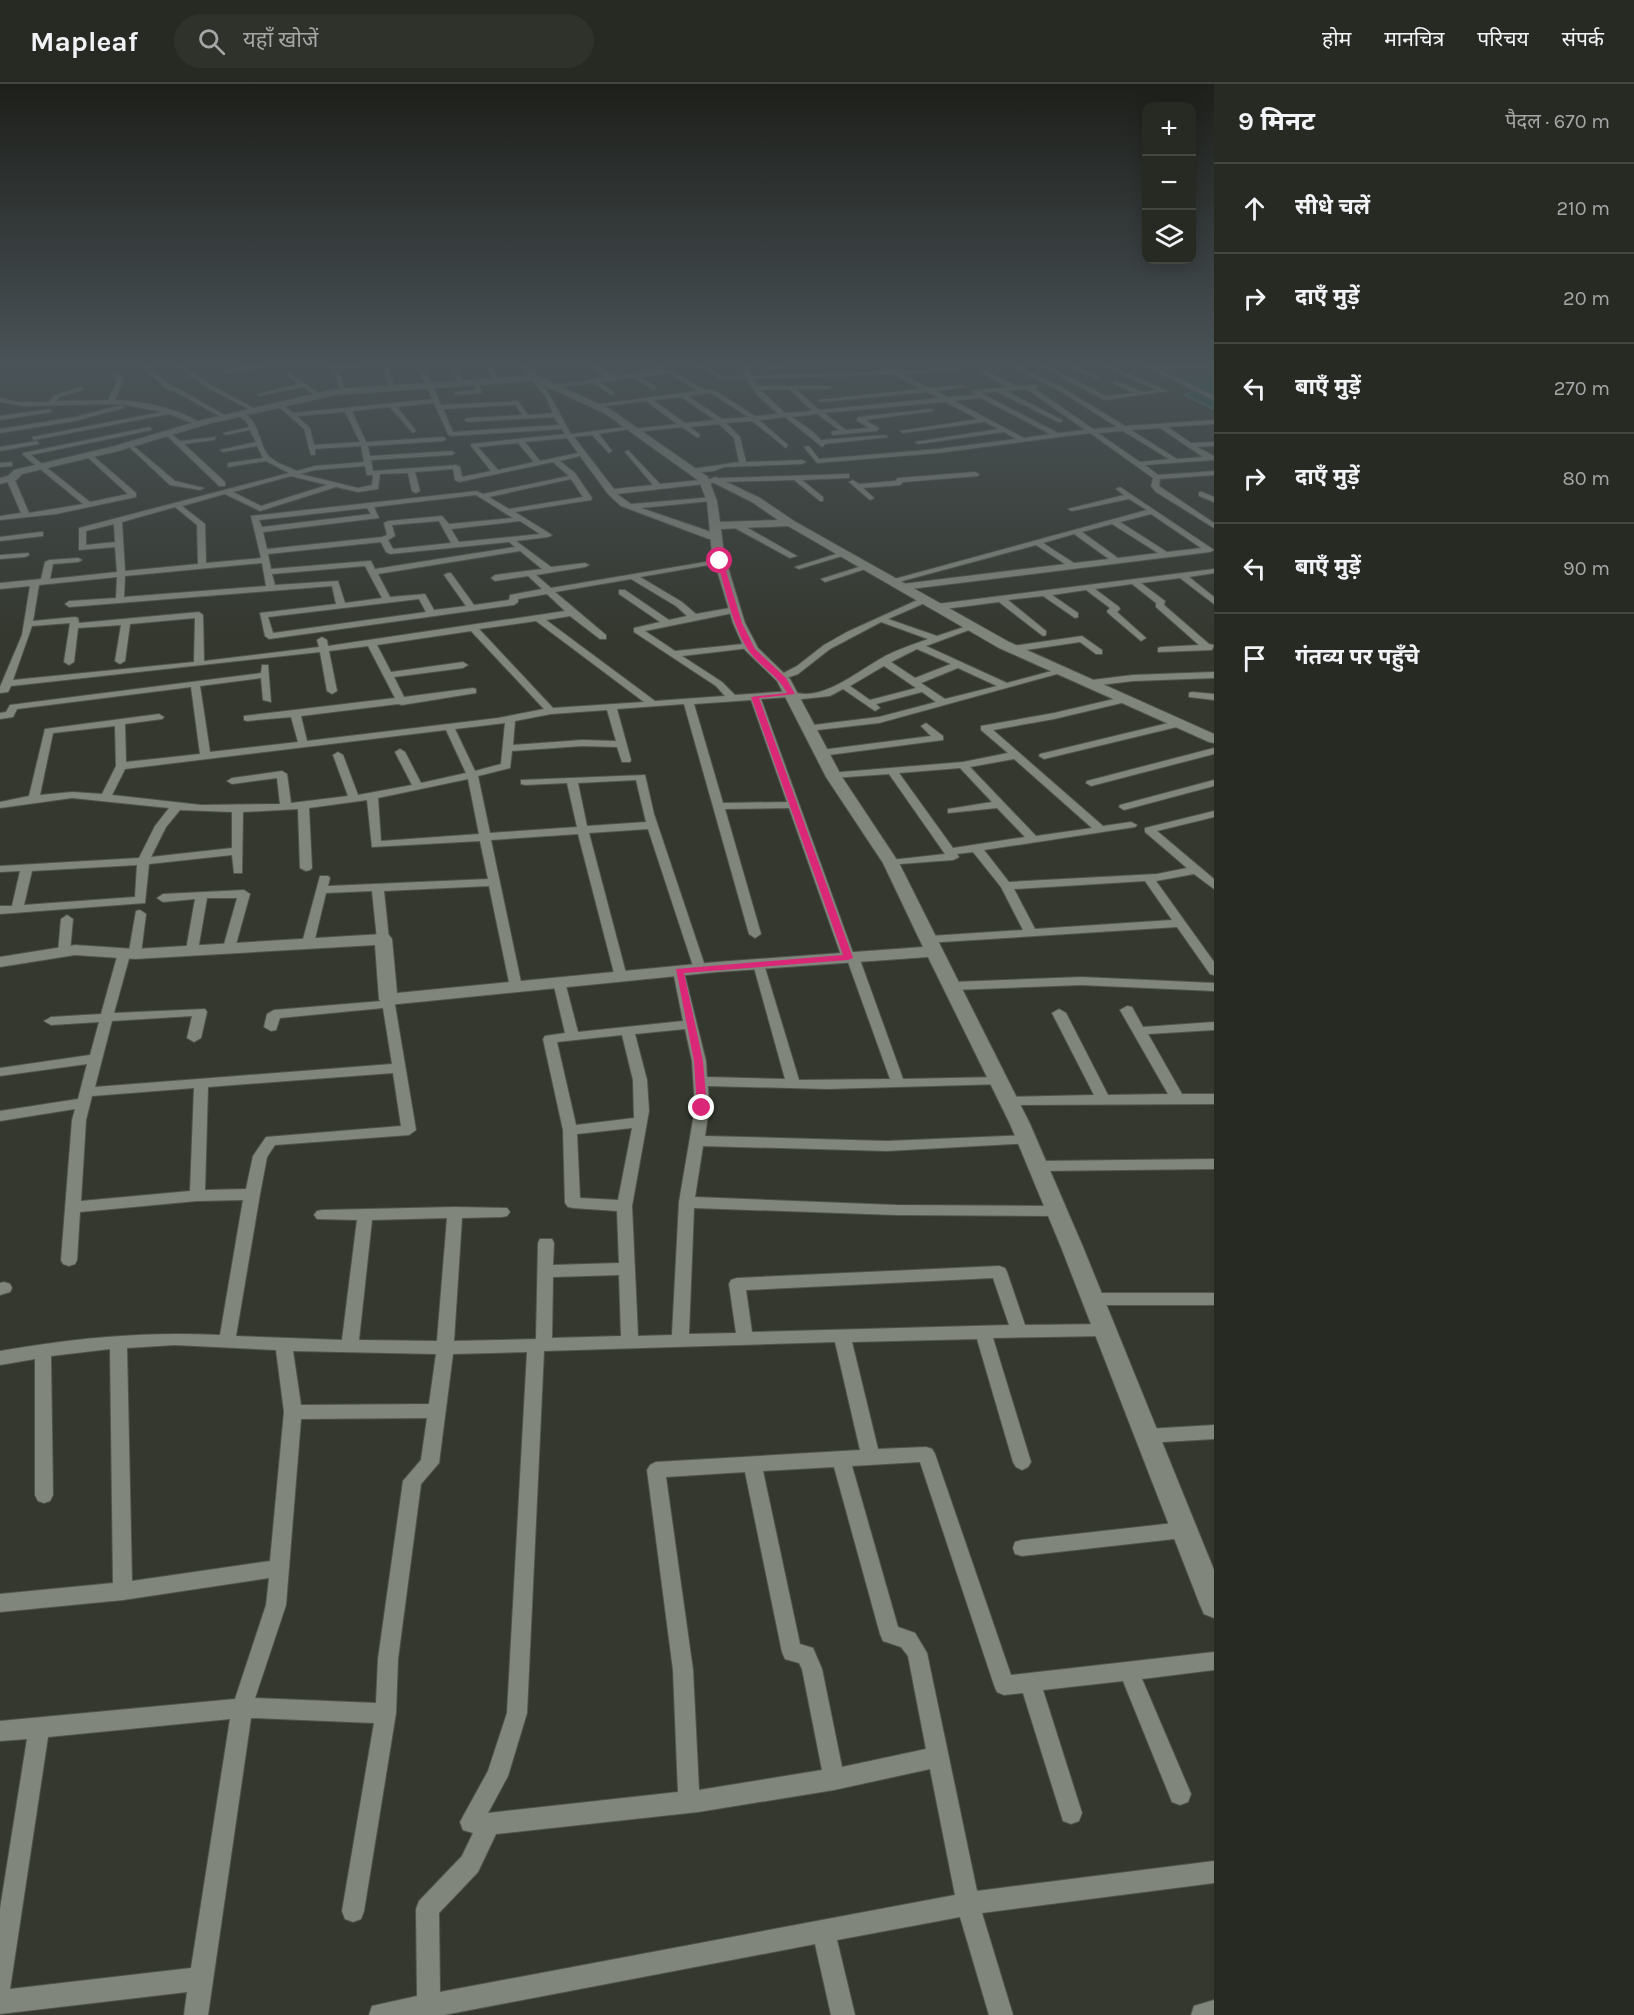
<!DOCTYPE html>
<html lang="hi">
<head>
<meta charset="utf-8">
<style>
	body { margin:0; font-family:Karla,"Noto Sans Devanagari",sans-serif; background:#2f322b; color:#f1f3f6 }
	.controls { position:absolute; right:18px; top:18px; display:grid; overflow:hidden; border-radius:12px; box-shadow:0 3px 15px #0003 }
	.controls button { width:54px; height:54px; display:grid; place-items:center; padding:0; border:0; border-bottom:2px solid #434641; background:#272a23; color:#f1f3f6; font:30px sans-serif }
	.stop { position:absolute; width:18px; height:18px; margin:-14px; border:4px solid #db2777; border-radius:50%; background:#fff }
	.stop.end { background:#db2777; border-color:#fff; box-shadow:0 2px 6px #0008 }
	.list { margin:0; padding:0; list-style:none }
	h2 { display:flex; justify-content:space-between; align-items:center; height:78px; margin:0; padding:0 24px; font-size:26px }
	h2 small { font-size:20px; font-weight:400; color:#a4a7a6 }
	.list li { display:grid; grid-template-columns:39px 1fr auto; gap:18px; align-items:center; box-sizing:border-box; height:90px; padding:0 24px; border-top:2px solid #434641 }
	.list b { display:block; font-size:22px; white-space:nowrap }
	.list em { font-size:20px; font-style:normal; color:#a4a7a6 }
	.icon { flex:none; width:33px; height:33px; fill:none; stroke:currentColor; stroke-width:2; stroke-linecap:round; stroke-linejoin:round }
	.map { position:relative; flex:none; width:1214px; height:1931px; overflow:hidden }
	header { display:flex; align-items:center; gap:36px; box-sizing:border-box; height:84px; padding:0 30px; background:#272a23; border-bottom:2px solid #434641 }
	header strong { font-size:28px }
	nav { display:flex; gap:33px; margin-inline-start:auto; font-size:21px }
	.search { width:420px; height:54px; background:#2f322b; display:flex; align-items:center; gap:15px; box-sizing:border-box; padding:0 21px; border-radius:33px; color:#a4a7a6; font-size:22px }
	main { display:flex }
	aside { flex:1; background:#272a23 }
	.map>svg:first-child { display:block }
	.water { fill:#135747; stroke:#528376; stroke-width:1.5 }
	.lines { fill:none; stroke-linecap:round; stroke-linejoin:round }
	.street-casing { stroke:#50544c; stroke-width:2 }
	.secondary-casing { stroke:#50544c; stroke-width:2 }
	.street { fill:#81867c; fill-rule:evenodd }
	.secondary { fill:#81867c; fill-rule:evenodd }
	.route { fill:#db2777 }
</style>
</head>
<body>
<header>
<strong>Mapleaf</strong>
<div class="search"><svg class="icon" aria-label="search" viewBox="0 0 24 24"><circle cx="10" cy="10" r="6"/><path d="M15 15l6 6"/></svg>यहाँ खोजें</div>
<nav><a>होम</a><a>मानचित्र</a><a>परिचय</a><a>संपर्क</a></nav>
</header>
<main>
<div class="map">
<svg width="1214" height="1931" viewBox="0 0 1214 1931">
	<rect width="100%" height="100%" fill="#34382f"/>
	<path class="water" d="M1150,282H1214V325L1184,311L1194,307L1153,286Z"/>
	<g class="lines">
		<defs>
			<path id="street" d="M140,282H147L172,303L177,304L228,333L223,334L174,307L168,306Z
				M177,282H184L207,299L257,326L252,327L203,301Z
				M249,282H266L224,289L221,287Z
				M331,282H359L338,285L346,308L341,307Z
				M382,282H388L394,303L389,302Z
				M420,282L432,300L441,321L518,317L528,331L553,329L546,313L534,299L540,294L543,296L540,299C554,314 560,332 571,350L632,342L630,345L599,350L612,367L609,369L592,351L574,353L614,405L653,401L625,368L628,366L660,400L721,394L849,390V394H846L802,396L823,413V417H820L794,396L721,398L617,410L631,420L714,413V417H711L641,424L720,451L721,453L717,455H709L621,422L608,410L580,372L560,377L575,389L592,414L591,416L515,428L552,451L548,453L516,457L551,483L585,479L589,481L585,483L536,491L551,504L723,475V479H720L640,493L682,518L696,530L735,523L738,524V528L645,547L675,567L753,559V563L750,564L682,572L722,598L735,611L791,607C819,620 857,588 880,575C895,566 912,561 928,555L881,538L830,565L798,590L781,596L776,593L797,582L824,561L847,548L924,513L927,514V518L888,535L937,552L973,540L977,543L926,562L1007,599L1063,584L1068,587L879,639L809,647L804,644L805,642L879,633L936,618L922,608L876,620L880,624L875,627L843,605L830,612L793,616L788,613L761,615L853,869L859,873L903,995L999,993L1004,994L1006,997L1004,1000L827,1005L708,1002L709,1024L705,1052L887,1057L1027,1051L1032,1053L1034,1056L1032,1059L887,1067L703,1062L695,1113L896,1121L1057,1122L1062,1123L1065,1127L1062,1131L1057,1132L896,1131L694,1124L689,1250L736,1249L729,1200L731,1196L737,1194L999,1182L1005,1184L1007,1188L1025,1241L1105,1240L1111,1241L1113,1246L1111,1251L1105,1252L993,1254L1031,1378L1028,1383L1022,1386L1016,1383L1013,1378L977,1255L852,1258L878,1365L926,1363L932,1365L935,1370L1011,1591L1214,1568V1586L1142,1595L1191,1710L1188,1718L1180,1721L1172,1718L1123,1597L1043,1606L1082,1729L1079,1737L1071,1740L1063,1737L1023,1609L1004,1611L997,1608L994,1601L920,1378L852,1382L898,1543L915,1549L927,1569L977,1807L1214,1777V1799L982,1829L1013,1931H989L960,1833L837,1856L855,1931H831L815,1860L444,1931H369L372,1922L417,1912L416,1825L419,1817L462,1772L473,1749L463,1746L460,1738L488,1687L507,1629L527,1268L453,1270L439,1379L421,1400L398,1575L396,1629L364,1827L361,1835L353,1838L345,1835L342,1827L374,1639L251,1634L208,1931H184L187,1908L0,1930V1825L27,1655L0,1657V1637L235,1615L266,1521L269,1494L123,1516L0,1528V1510L113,1499L110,1265L51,1272L53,1411L50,1417L44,1419L38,1417L35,1411V1275L0,1281V1267C75,1254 143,1247 220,1251L243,1116L197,1117L80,1128L77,1176L75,1180L69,1182L63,1180L61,1176L72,1036L75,1025L0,1037V1027L78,1015L87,980L0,992V984L90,971L99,938L51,941L44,937L51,933L101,930L118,869L124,865L129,867L136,827L140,826L146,830L141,870L135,874L130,871L114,929L205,925L207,928L201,954L194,958L187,954L192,932L112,937L95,1003L392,980L383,924L280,934L276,946L271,947L264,943L267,930L274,926L382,917L383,912L388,911L394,915L416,1046L409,1051L275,1061L267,1073L260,1110L236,1252L342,1256L357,1136L317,1135L314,1131L317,1127L322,1126L455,1123L507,1124L510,1128L507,1132L502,1133L462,1134L454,1257L536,1255L538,1159L540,1155H552L554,1159L553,1181L619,1179L617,1127L573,1124L568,1123L565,1119L563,1046L543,955L545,952L565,949L553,898L554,895L559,894L565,898L578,948L683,937L673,887L675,884H683L706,977L707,993L785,995L753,880L755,877H763L799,996L890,995L848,878L842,874L789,724L725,725L761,850L755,854L749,850L684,620L617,625L631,676L630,678H622L617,663L582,662L512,667L510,684L478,692L490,749L577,743L567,699L525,701L521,700V696L645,691L654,730L706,885L704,888L700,889L694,885L648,745L589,749L627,893L625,896L621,897L615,893L578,750L491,756L522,903L521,906L516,907L510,903L489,802L384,807L389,855L383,859L377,855L372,807L326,809L314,859L308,863L304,862L302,859L320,792H328L330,794L328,802L488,795L480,757L372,763L367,716L309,724L312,784L310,786L306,787L300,784L298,725L243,728L242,789H234L232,771L149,780L145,819L0,830V822H12L20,787L0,788V782L139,774L155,742L169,724L72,714L0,724V718L29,712L45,645L159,630L164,633L162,635L125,640L126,678L200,670L191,603L17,625L13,633L0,635V629L6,628L10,621L261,589L262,581H268L271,618L263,616L261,594L200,602L210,668L298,658L291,633L247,637L244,636V632L395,614L368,562L329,567L337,607L332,610L327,607L320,568L11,602L8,608L0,609V603L22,551L30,502L0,505V499L41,495L45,478L49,476L78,474L82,476L78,478L53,480L50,495L117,488L115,463L79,466V444L289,389L266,377L228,383V379L263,374L257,362L223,368L220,366L256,358L250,346L226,351L223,349L249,343L246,337L237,331V329C261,329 257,363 271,374C278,380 289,383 297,387L315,382L364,378L361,362L315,365V371H311L304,345L276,320L281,319L293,329L433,315L417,284ZM434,319L448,350L451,352L562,345L565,350L471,360V362L491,387L462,393L460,383L456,381L373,387L371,376L452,371L455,369L452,367L370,372L368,362L443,357L446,355L443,353L366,358L352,327L390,323L413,349L416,347L397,323ZM516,321L522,331L467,334L464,336L467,338L554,333L559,341L453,348L443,325ZM345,328L360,358L314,361L310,344L297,332ZM567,354L578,369L540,377L525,358ZM518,359L534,378L498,386L478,363ZM553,378L569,392L483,410L477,407L251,432L261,474L206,479L205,440L182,422L225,410L260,427L336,403L358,408L378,405L380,390L408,389L412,407L416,409L420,407L415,388L453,385L455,396L459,398ZM365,382L367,391H373L372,401L358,404L300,390L315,386ZM291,392L327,401L261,422L233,408ZM571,395L583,413L509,425L489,413ZM476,411L513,434L449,440L442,432L388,437L384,439L387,451L382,453L267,465L263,448L379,434L374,423ZM175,423L197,441L198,480L125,487L122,438ZM367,424L371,430L262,443L259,436ZM439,437L451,459L393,465L388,456L395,452L392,441ZM520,437L540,450L459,458L451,445ZM114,440L115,458L86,461V447ZM381,458L386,468L390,470L509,458L515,463L375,485L371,477H368L271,485L268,470ZM520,467L542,485L495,491L491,494L495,497L528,492L542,505L510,511L509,516L474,521L451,489H448L444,491L466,522L434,526L425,510L390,513L378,490ZM262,479L266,502L124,513L125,492ZM365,482L382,514L345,519L338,497L275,501L272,490ZM117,493L116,514L69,517L65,520L69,523L332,502L336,520L260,529L265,552L269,555L514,521L518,518V515L547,510L565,527L328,562L327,556L322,553L317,556L319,563L204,577L203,531L199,528L79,539L78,534L75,533L33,537L39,501ZM631,495L676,522L687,532L669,536L625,506H619V510L660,538L634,544V548L716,602L725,612L655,617L546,536L570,532L600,555H606V551L555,508ZM419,515L426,528L273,549L268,533ZM195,534L194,578L13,596L32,542L70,539L64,578L69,581L74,578L78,544L121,541L115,577L120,580L125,577L130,540ZM536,537L644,618L553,624L479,545ZM471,547L544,625L498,634L307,657L301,632L398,620L402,621L476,609V605L473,604L404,613L394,593L463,584L468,581L463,578L391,588L377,561ZM917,565L951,580L915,594L891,578ZM884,582L916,604L870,616L850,602ZM958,584L997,602L945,615L921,599ZM751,616L787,718L723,719L694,620ZM607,626L616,657L582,656L513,661L515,637L551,630ZM505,639L501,680L475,687L455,645ZM115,642L116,682L102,710L72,708L40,711L53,649ZM446,646L466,689L421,699L405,668L400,665L395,668L412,701L358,711L343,671L338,668L333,671L348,712L291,719L287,690L282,687L232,694L227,697L232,700L277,694L280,720L201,721L112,711L125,685ZM468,695L479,750L381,757L378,714ZM636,696L646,738L587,742L578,699ZM180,726L232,728V764L151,773L166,743ZM137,781L135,813L24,821L32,787ZM685,945L692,977L695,1024L679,1118L672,1251L638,1252L632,1122L649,1027L647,996L635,950ZM622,951L633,996L634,1034L576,1041L557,958ZM393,989L401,1042L266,1053L253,1072L246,1105L205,1106L208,1003ZM194,1004L190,1107L81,1117L86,1036L92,1012ZM632,1044L618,1116L580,1114L577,1050ZM447,1134L437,1257L359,1256L372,1136ZM619,1191L621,1252L552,1254L553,1193ZM993,1194L1009,1241L752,1248L746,1206ZM835,1258L860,1366L656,1378L650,1381L647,1386L673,1586L678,1708L488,1729L508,1692L527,1629L544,1267ZM175,1261L276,1266L284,1328L270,1477L132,1497L127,1264ZM293,1267L436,1270L429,1320L301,1321ZM427,1334L421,1376L403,1397L378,1575L376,1619L255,1614L286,1521L301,1335ZM834,1383L880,1550L883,1557L901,1563L908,1572L926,1665L842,1683L822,1585L813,1564L800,1560L763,1387ZM745,1388L782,1568L785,1575L799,1579L802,1585L822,1686L699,1706L693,1586L666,1393ZM230,1635L191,1884L10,1905L48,1653ZM930,1685L955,1811L440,1908L439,1829L478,1788L496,1750L698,1728L834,1706Z
				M452,282H458L463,299L458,298Z
				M486,282H492L497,296H493Z
				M590,282H597L613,292L663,286L659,283L664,282L705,306H714L755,332L778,330L757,311L747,295H718L699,282H706L721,292H745L742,282H748L751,292L886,287L883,284L886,282L898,288L984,282L904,291L929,304L963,301L966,303L936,307L947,313L975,311L972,308L975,306L1008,303L981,288L983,285L1016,302L1037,301V303L1034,304L1093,345L1117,343L1057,305L1011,283L1017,282L1061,303L1125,342L1214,336V340L1168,343L1191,359L1214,358V362L1197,363L1214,372V376L1145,381L1158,391L1214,387V391L1160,395L1159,402L1214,439V444L1156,408L1151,402L1153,394L1090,349L938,369L817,379L804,363L809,362L819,375L938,365L1016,355L1004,348L918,360L915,358L998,345L985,338L903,349L900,347L978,335L945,318L824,329L846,346L869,344L856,336L858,333L931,325L934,327L865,336L879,344L877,347L833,351L831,348L839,346L817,330L792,333L812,347L821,356L885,351L888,353L825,360L822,363L785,333L759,336L788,361L786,364L752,337L726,339L740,353L746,378L802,376L806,378L802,380L724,383L714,387L689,389V385H692L739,378L734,354L719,340L690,343L700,351L698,354L682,343L635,348L633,345L677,340L646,317L596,323L593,321L698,307L668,289L640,293L656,303L654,306L633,293L600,298L614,308L612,311L593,299L553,304L550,302L606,293ZM893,290L921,305L818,316L821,318L927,308L939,314L819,326L796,305H830L832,302H757L753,295ZM789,305L812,327L785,329L760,306ZM1027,305L1085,346L1058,349L981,309L997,308L1058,338H1062V336L1006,307ZM711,309L748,333L722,335L688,312ZM681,313L715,336L685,339L653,316ZM981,314L1050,350L1024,354L954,317ZM1160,344L1203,373L1177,375L1131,346ZM1123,347L1169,375L1140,378L1098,349Z
				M764,282H789L766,285Z
				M1040,282H1047L1106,312L1134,309L1113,299L1115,296L1142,308L1157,306L1104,282H1112L1167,307L1105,316Z
				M1068,282H1076L1101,294L1096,295Z
				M1145,282H1153L1214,312V316Z
				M113,287L124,294L115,316C143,317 179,324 202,340L197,341L169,330L34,356L32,353L162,328L120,320L25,322L0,318V314L16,318H49L55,311L81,303L83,306L59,313L56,317L108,316L118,295L110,289Z
				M289,289L320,310V312H316L303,303L258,312V310L298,300L287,292Z
				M474,295L477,297L482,309L454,311L456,308L476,306L471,297Z
				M122,321L124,324L75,337L0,349V345L75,333Z
				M50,325L52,328L0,336V332Z
				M150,343L152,346L31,371L90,418L128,410L85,371L91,370L136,409V413L56,430L0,436V432L21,429L6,394L10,392L14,394L29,429L83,420L23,371V369Z
				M164,347H168L180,357L216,353L214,356L184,360L225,398V402H219L212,395L164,349Z
				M37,357L39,360L0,367V363Z
				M129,358L175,397L204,404L200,406L170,401L127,361Z
				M12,378V382L0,383V379Z
				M975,388L979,390L978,392L903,398L900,401L863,404L874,414L870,416L849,398L853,396L859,400L895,397L898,394Z
				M1120,403L1214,466L1210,468L902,506L898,503L902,500L1065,480L1036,461L891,500L887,497L1147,426L1129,415L1072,427L1068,425L1124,411L1116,405ZM1151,430L1201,464L1167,468L1120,438ZM1112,440L1158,469L1118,474L1082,448ZM1074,450L1109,475L1074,479L1043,459Z
				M1202,408L1214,413V418L1199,412V408Z
				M733,439H739L797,472L790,474L733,443Z
				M40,448H43V452L0,457V453Z
				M842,468L849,470L799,485L795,483Z
				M28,469L29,471L25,473L0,475V471Z
				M865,481L872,483L825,498L821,495Z
				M1214,485V489L1189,493L1214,513V520L1180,494L1141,499L1165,517L1164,521L1209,560L1214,561L1212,566L1158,568V564L1161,563L1199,561L1156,523V519L1132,500L1095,505L1119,523L1120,525L1117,528L1146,554L1141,557L1108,529L1107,527L1110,524L1086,506L1052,511L1078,529V533L1075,534L1043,512L1008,516L1046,547V551L1043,552L999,518L937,526L933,523L937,520Z
				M1082,552L1102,566V570H1096L1080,558L1013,568L1008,565L1013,562Z
				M1214,588V594L1133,597L1092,602L1087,599L1092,596L1133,591Z
				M1192,608L1214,610V616L1189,613V609Z
				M1127,612L1130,613V617L1054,635L993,646L1103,742L1131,738L1137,741L1135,743L984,766L1009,798L1157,790L1187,784L1145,748V744L1214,727V733L1157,747L1214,795V805L1194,790L1156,797L1214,878V891L1210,890L1177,843L926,859L924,856L930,852L1023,846L1001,803L973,768L957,770L959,773L953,776L887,781V777L891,776L945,770L889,690L833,694L828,691L829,689L963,678L1008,669L981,646V642L1054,629ZM1014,675L1092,744L1036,752L970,683ZM960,684L992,718L948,725V729L997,724L1025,753L953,764L899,689ZM1145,797L1172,836L1035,845L1014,805Z
				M1181,636L1185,637V641L1044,675L1039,672L1040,670Z
				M926,639L943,652V656L821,672L816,669L821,666L931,652L921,642Z
				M1214,664V670L1091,702L1086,699L1087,697Z
				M1214,696V702L1124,726L1119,723L1120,721Z
				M244,806L250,810L235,864L229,868L223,864L237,814H207L198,866L192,870L186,866L195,815L163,818L157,814L163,810Z
				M67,831L73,835L70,868L64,872L58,868L61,835Z
				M1081,893L1214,899V907L1081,901L953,906L947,902L953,898Z
				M1127,922L1132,923L1143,943L1214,938V946L1148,950L1182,1010H1214V1020L1004,1021L1002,1018L1009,1013L1094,1011L1052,929L1059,925L1066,929L1108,1011L1168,1010L1120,926Z
				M1214,1075V1085L1038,1087L1033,1086L1031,1082L1033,1078L1038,1077Z
				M4,1198L10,1200L12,1204L10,1208L0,1211V1199Z
				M1093,1209H1214V1221H1093L1087,1219L1085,1215L1087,1211Z
				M1214,1341V1355L1146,1359L1140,1357L1137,1352L1140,1347L1146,1345Z
				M1183,1438L1190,1440L1192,1446L1190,1452L1183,1454L1022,1472L1015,1470L1013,1464L1015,1458L1022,1456Z
				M1214,1916V1931H1191L1194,1922Z"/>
			<path id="secondary" d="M520,282H529L538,292L610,325L708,393L717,417L720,438L778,436L752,418L712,398V394L716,393L760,414L794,437L1009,558L1214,650V659L1209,658L999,564L788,442L721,445L724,470L745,539L758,564L790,595L842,693L899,779L1030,1040L1083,1163L1214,1486V1534L1204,1530L1200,1521L1061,1163L1010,1040L928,873L717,888L388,921L381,919L379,915L375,861L135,875L75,871L0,883V873L75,861L135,865L383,850L389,851L392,855L397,909L717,878L923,863L883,779L826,693L777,597L745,566L733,539L712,470L707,417L699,397L604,329L534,297L335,311L208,340L118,367L22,390L16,396L0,400V394L8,392L14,386L111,363L202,336L335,305L528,292Z"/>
		</defs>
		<use href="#street" class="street-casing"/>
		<use href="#secondary" class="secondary-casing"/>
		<use href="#street" class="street"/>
		<use href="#secondary" class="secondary"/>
	</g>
	<linearGradient id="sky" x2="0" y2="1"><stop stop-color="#1d1f1a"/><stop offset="0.51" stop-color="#4a5358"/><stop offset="1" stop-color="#4a5358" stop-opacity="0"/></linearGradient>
	<rect width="1214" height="552" fill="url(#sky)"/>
	<path class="route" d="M720,475L723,477L742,539L755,565L786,594L795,610L759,614L853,874L848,876L684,889L703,977L707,1024L702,1027L697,1024L694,977L676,885L843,871L751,613L787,609C778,591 760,583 749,567C732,542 726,506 717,477Z"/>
</svg>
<div class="controls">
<button>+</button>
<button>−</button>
<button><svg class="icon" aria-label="layers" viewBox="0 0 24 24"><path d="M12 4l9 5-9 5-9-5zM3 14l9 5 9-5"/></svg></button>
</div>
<div class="stop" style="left:720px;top:477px"></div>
<div class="stop end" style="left:702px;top:1024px"></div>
</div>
<aside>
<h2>9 मिनट<small>पैदल · 670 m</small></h2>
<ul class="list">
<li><svg class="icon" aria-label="ahead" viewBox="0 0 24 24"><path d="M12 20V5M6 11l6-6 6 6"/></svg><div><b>सीधे चलें</b></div><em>210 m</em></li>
<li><svg class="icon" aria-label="right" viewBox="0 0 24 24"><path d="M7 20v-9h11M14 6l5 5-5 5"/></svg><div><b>दाएँ मुड़ें</b></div><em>20 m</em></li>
<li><svg class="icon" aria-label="left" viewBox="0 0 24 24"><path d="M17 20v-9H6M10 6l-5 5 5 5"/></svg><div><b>बाएँ मुड़ें</b></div><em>270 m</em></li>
<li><svg class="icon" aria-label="right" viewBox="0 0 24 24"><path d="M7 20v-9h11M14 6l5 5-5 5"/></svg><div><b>दाएँ मुड़ें</b></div><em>80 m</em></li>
<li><svg class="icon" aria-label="left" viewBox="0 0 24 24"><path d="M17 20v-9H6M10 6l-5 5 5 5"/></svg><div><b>बाएँ मुड़ें</b></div><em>90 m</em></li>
<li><svg class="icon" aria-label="arrive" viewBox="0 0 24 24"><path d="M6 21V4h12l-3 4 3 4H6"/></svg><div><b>गंतव्य पर पहुँचे</b></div></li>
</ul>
</aside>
</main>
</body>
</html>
